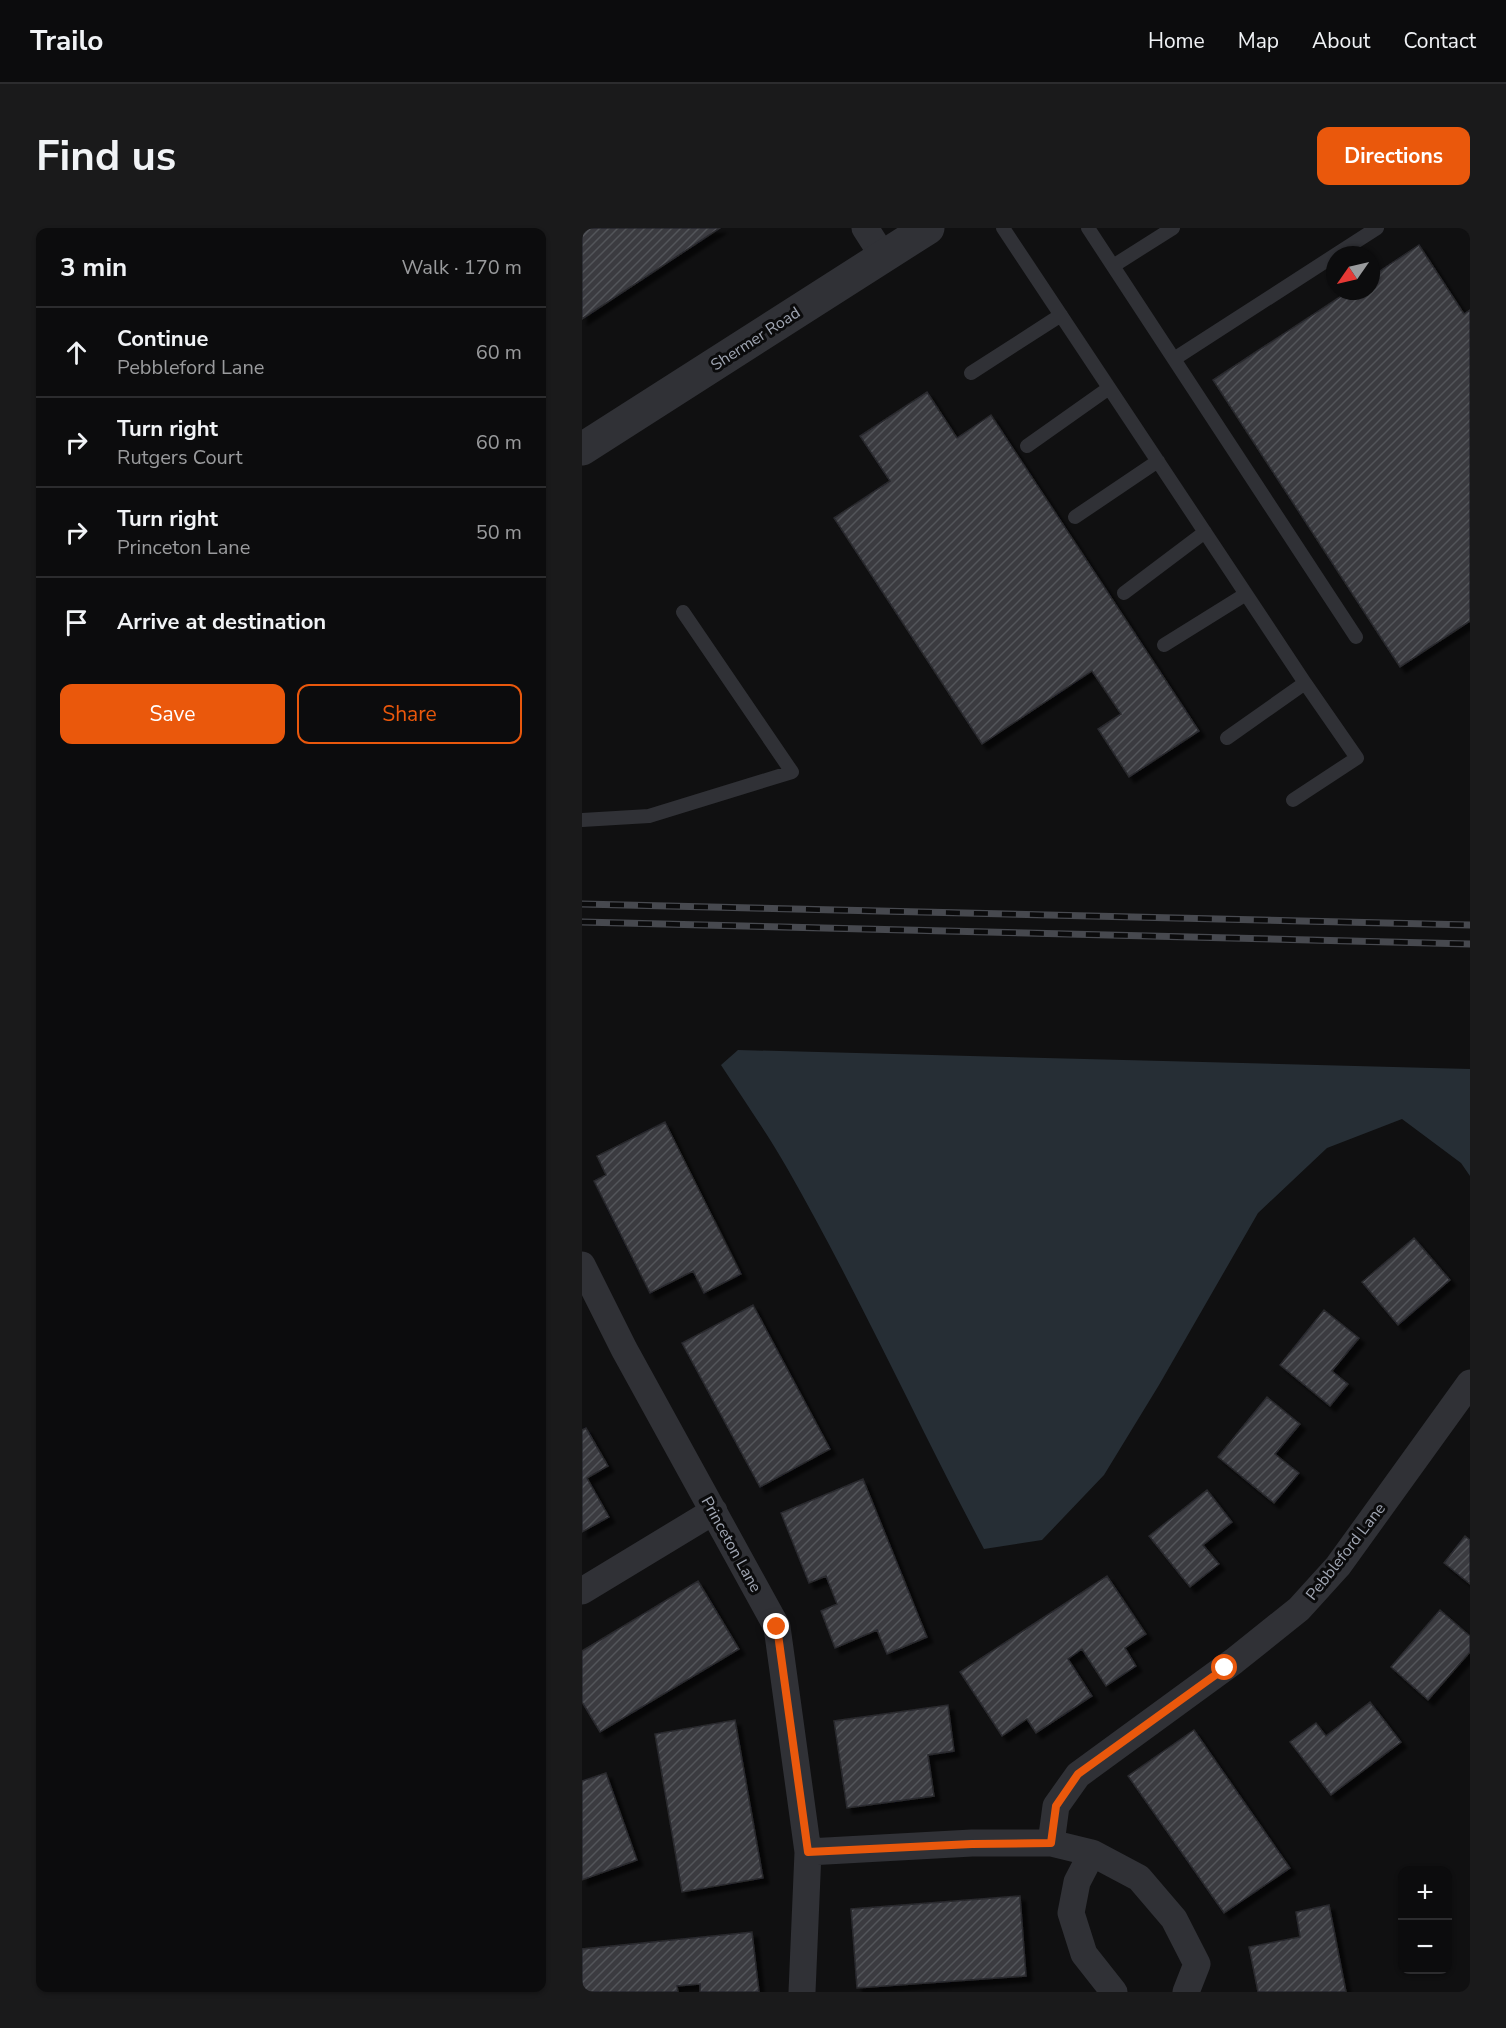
<!DOCTYPE html>
<html lang="en">
<head>
<meta charset="utf-8">
<style>
	body { margin:0; font-family:"Nunito Sans",sans-serif; background:#1a1a1b; color:#f1f3f6 }
	.controls { position:absolute; right:18px; bottom:18px; display:grid; overflow:hidden; border-radius:12px; box-shadow:0 2px 4px #0004 }
	.controls button { width:54px; height:54px; display:grid; place-items:center; padding:0; border:0; border-bottom:2px solid #2c2c2e; background:#0c0c0d; color:#f1f3f6; font:30px sans-serif }
	.compass { position:absolute; left:744px; top:18px; width:54px; height:54px; border-radius:50%; background:#0c0c0d; box-shadow:0 2px 4px #0004; rotate:236deg }
	.stop { position:absolute; width:18px; height:18px; margin:-14px; border:4px solid #ea580c; border-radius:50%; background:#fff }
	.stop.end { background:#ea580c; border-color:#fff; box-shadow:0 2px 6px #0008 }
	.list { margin:0; padding:0; list-style:none }
	h2 { display:flex; justify-content:space-between; align-items:center; height:78px; margin:0; padding:0 24px; font-size:26px }
	h2 small { font-size:20px; font-weight:400; color:#9a9b9d }
	.list li { display:grid; grid-template-columns:39px 1fr auto; gap:18px; align-items:center; box-sizing:border-box; height:90px; padding:0 24px; border-top:2px solid #2c2c2e }
	.list b { display:block; font-size:22px; white-space:nowrap }
	.list p { margin:0; font-size:20px; white-space:nowrap; color:#9a9b9d }
	.list em { font-size:20px; font-style:normal; color:#9a9b9d }
	.actions { display:flex; gap:12px; padding:18px 24px }
	.actions a { flex:1; padding:14px 0; border:2px solid #ea580c; border-radius:12px; text-align:center; font-size:21px; color:#ea580c }
	.actions .main { background:#ea580c; color:#fff }
	.icon { flex:none; width:33px; height:33px; fill:none; stroke:currentColor; stroke-width:2; stroke-linecap:round; stroke-linejoin:round }
	.map { position:relative; flex:none; width:888px; height:1764px; overflow:hidden; border-radius:12px }
	header { display:flex; align-items:center; gap:36px; box-sizing:border-box; height:84px; padding:0 30px; background:#0c0c0d; border-bottom:2px solid #2c2c2e }
	header strong { font-size:28px }
	nav { display:flex; gap:33px; margin-inline-start:auto; font-size:21px }
	.intro { display:flex; align-items:center; justify-content:space-between; box-sizing:border-box; height:144px; padding:0 36px }
	h1 { margin:0; font-size:42px }
	.button { padding:15px 27px; border-radius:12px; background:#ea580c; color:#fff; font-size:21px; font-weight:700 }
	main { display:flex; gap:36px; padding:0 36px }
	aside { flex:1; background:#0c0c0d; border-radius:12px; box-shadow:0 2px 4px #0004 }
	.map>svg:first-child { display:block }
	.water { fill:#262e35 }
	.building { fill:url(#building-hatch); stroke:#29292d; stroke-width:1.5; filter:url(#shadow) }
	.lines { fill:none; stroke-linecap:round; stroke-linejoin:round }
	.service { stroke:#303136; stroke-width:14 }
	.minor { stroke:#303136; stroke-width:27 }
	.tertiary { stroke:#303136; stroke-width:33 }
	.rail-casing { stroke:#47494f; stroke-width:7 }
	.rail { stroke:#0b0b0c; stroke-width:4.5; stroke-dasharray:14; stroke-linecap:butt }
	.route { stroke:#ea580c; stroke-width:8 }
	.labels { text-anchor:middle; stroke-width:6; stroke-linejoin:round; paint-order:stroke }
	.street-label { font-size:16px; fill:#a0a6b3; stroke:#0b0b0c }
</style>
</head>
<body>
<header>
<strong>Trailo</strong>
<nav><a>Home</a><a>Map</a><a>About</a><a>Contact</a></nav>
</header>
<div class="intro"><h1>Find us</h1><a class="button">Directions</a></div>
<main>
<aside>
<h2>3 min<small>Walk · 170 m</small></h2>
<ul class="list">
<li><svg class="icon" aria-label="ahead" viewBox="0 0 24 24"><path d="M12 20V5M6 11l6-6 6 6"/></svg><div><b>Continue</b><p>Pebbleford Lane</p></div><em>60 m</em></li>
<li><svg class="icon" aria-label="right" viewBox="0 0 24 24"><path d="M7 20v-9h11M14 6l5 5-5 5"/></svg><div><b>Turn right</b><p>Rutgers Court</p></div><em>60 m</em></li>
<li><svg class="icon" aria-label="right" viewBox="0 0 24 24"><path d="M7 20v-9h11M14 6l5 5-5 5"/></svg><div><b>Turn right</b><p>Princeton Lane</p></div><em>50 m</em></li>
<li><svg class="icon" aria-label="arrive" viewBox="0 0 24 24"><path d="M6 21V4h12l-3 4 3 4H6"/></svg><div><b>Arrive at destination</b></div></li>
</ul>
<div class="actions"><a class="main">Save</a><a>Share</a></div>
</aside>
<div class="map">
<svg width="888" height="1764" viewBox="0 0 888 1764">
	<defs>
		<pattern id="building-hatch" width="6" height="6" patternUnits="userSpaceOnUse" patternTransform="scale(1.5)"><rect width="6" height="6" fill="#3a3b41"/><path d="M-1 1l2-2M0 6l6-6M5 7l2-2" fill="none" stroke="#53545a"/></pattern>
		<filter id="shadow"><feDropShadow dx="5.5" dy="5.5" stdDeviation="1.5" flood-color="#0009"/></filter>
	</defs>
	<rect width="100%" height="100%" fill="#101011"/>
	<path class="water" d="M156,822L888,841V948L879,935L820,891L745,920L676,985L577,1157L522,1247L460,1312L402,1321C335,1195 276,1064 205,940C185,905 161,871 139,837Z"/>
	<path class="building" d="M0,0H138L0,91Z
		M837,17L882,86L888,82V393L818,439L631,152L767,63H789V49Z
		M345,164L375,210L409,187L617,503L547,549L516,501L539,486L510,443L400,516L252,290L308,253L278,208Z
		M83,894L159,1046L122,1065L111,1043L68,1065L12,953L24,947L15,928Z
		M832,1010L868,1052L816,1097L780,1054Z
		M171,1077L248,1221L178,1259L100,1115Z
		M742,1082L777,1110L750,1143L766,1156L748,1178L698,1137Z
		M685,1169L718,1196L693,1226L717,1245L692,1275L636,1229Z
		M4,1200L26,1238L5,1250L27,1289L0,1304V1202Z
		M281,1251L345,1409L305,1426L295,1402L253,1420L239,1383L255,1376L244,1348L227,1355L199,1285Z
		M625,1262L650,1294L621,1317L637,1336L608,1359L567,1308Z
		M883,1308L888,1312V1356L862,1335Z
		M525,1348L564,1406L543,1420L554,1438L524,1458L500,1421L486,1431L510,1468L454,1505L445,1491L420,1508L378,1444Z
		M116,1353L157,1421L18,1504L0,1474V1423Z
		M858,1382L888,1408V1424L846,1472L809,1439Z
		M788,1474L819,1514L749,1567L708,1514L734,1495L744,1508Z
		M366,1477L372,1523L346,1527L352,1568L265,1580L252,1493Z
		M153,1492L181,1650L100,1664L73,1506Z
		M612,1502L708,1640L642,1685L546,1548Z
		M24,1545L55,1632L0,1652V1553Z
		M438,1668L444,1748L275,1760L269,1681Z
		M747,1677L764,1764H676L667,1719L718,1709L714,1684Z
		M170,1704L177,1764H118V1756L95,1758L96,1764H0V1721Z"/>
	<g class="lines">
		<path class="service" d="M421,0L723,455L645,510
			M506,0L774,409
			M531,38L591,0
			M592,131L795,0
			M389,145L479,87
			M445,218L527,160
			M493,289L576,233
			M542,365L623,304
			M582,417L664,366
			M711,572L775,530L723,455
			M0,592L67,588L210,544L101,384"/>
		<path class="minor" d="M283,0L301,28
			M0,1037L42,1121L195,1399L226,1624L220,1764
			M0,1363L132,1283
			M469,1615L474,1578L496,1547L652,1433L717,1381L756,1338L888,1155
			M226,1624L390,1615H469L510,1625L557,1650L592,1691L615,1736L604,1764
			M510,1625L495,1654L489,1685L502,1726L532,1764"/>
		<path class="tertiary" d="M0,221L346,0"/>
		<defs>
			<path id="rail" d="M0,676L888,697
				M0,694L888,716"/>
		</defs>
		<use href="#rail" class="rail-casing"/>
		<use href="#rail" class="rail"/>
	</g>
	<g class="lines">
		<path class="route" d="M195,1399L226,1624L390,1616L469,1615L474,1578L496,1546L643,1440"/>
	</g>
	<g class="labels">
		<g class="street-label">
			<text transform="translate(173 110) rotate(-33)" y="6">Shermer Road</text>
			<text transform="translate(150 1316) rotate(61)" y="6">Princeton Lane</text>
			<text transform="translate(763 1323) rotate(-52)" y="6">Pebbleford Lane</text>
		</g>
	</g>
</svg>
<div class="controls">
<button>+</button>
<button>−</button>
</div>
<svg class="compass" viewBox="-18 -18 36 36"><path d="M0-13l5 13h-10z" fill="#e53935"/><path d="M0 13l5-13h-10z" fill="#9a9b9d"/></svg>
<div class="stop" style="left:643px;top:1440px"></div>
<div class="stop end" style="left:195px;top:1399px"></div>
</div>
</main>
</body>
</html>
